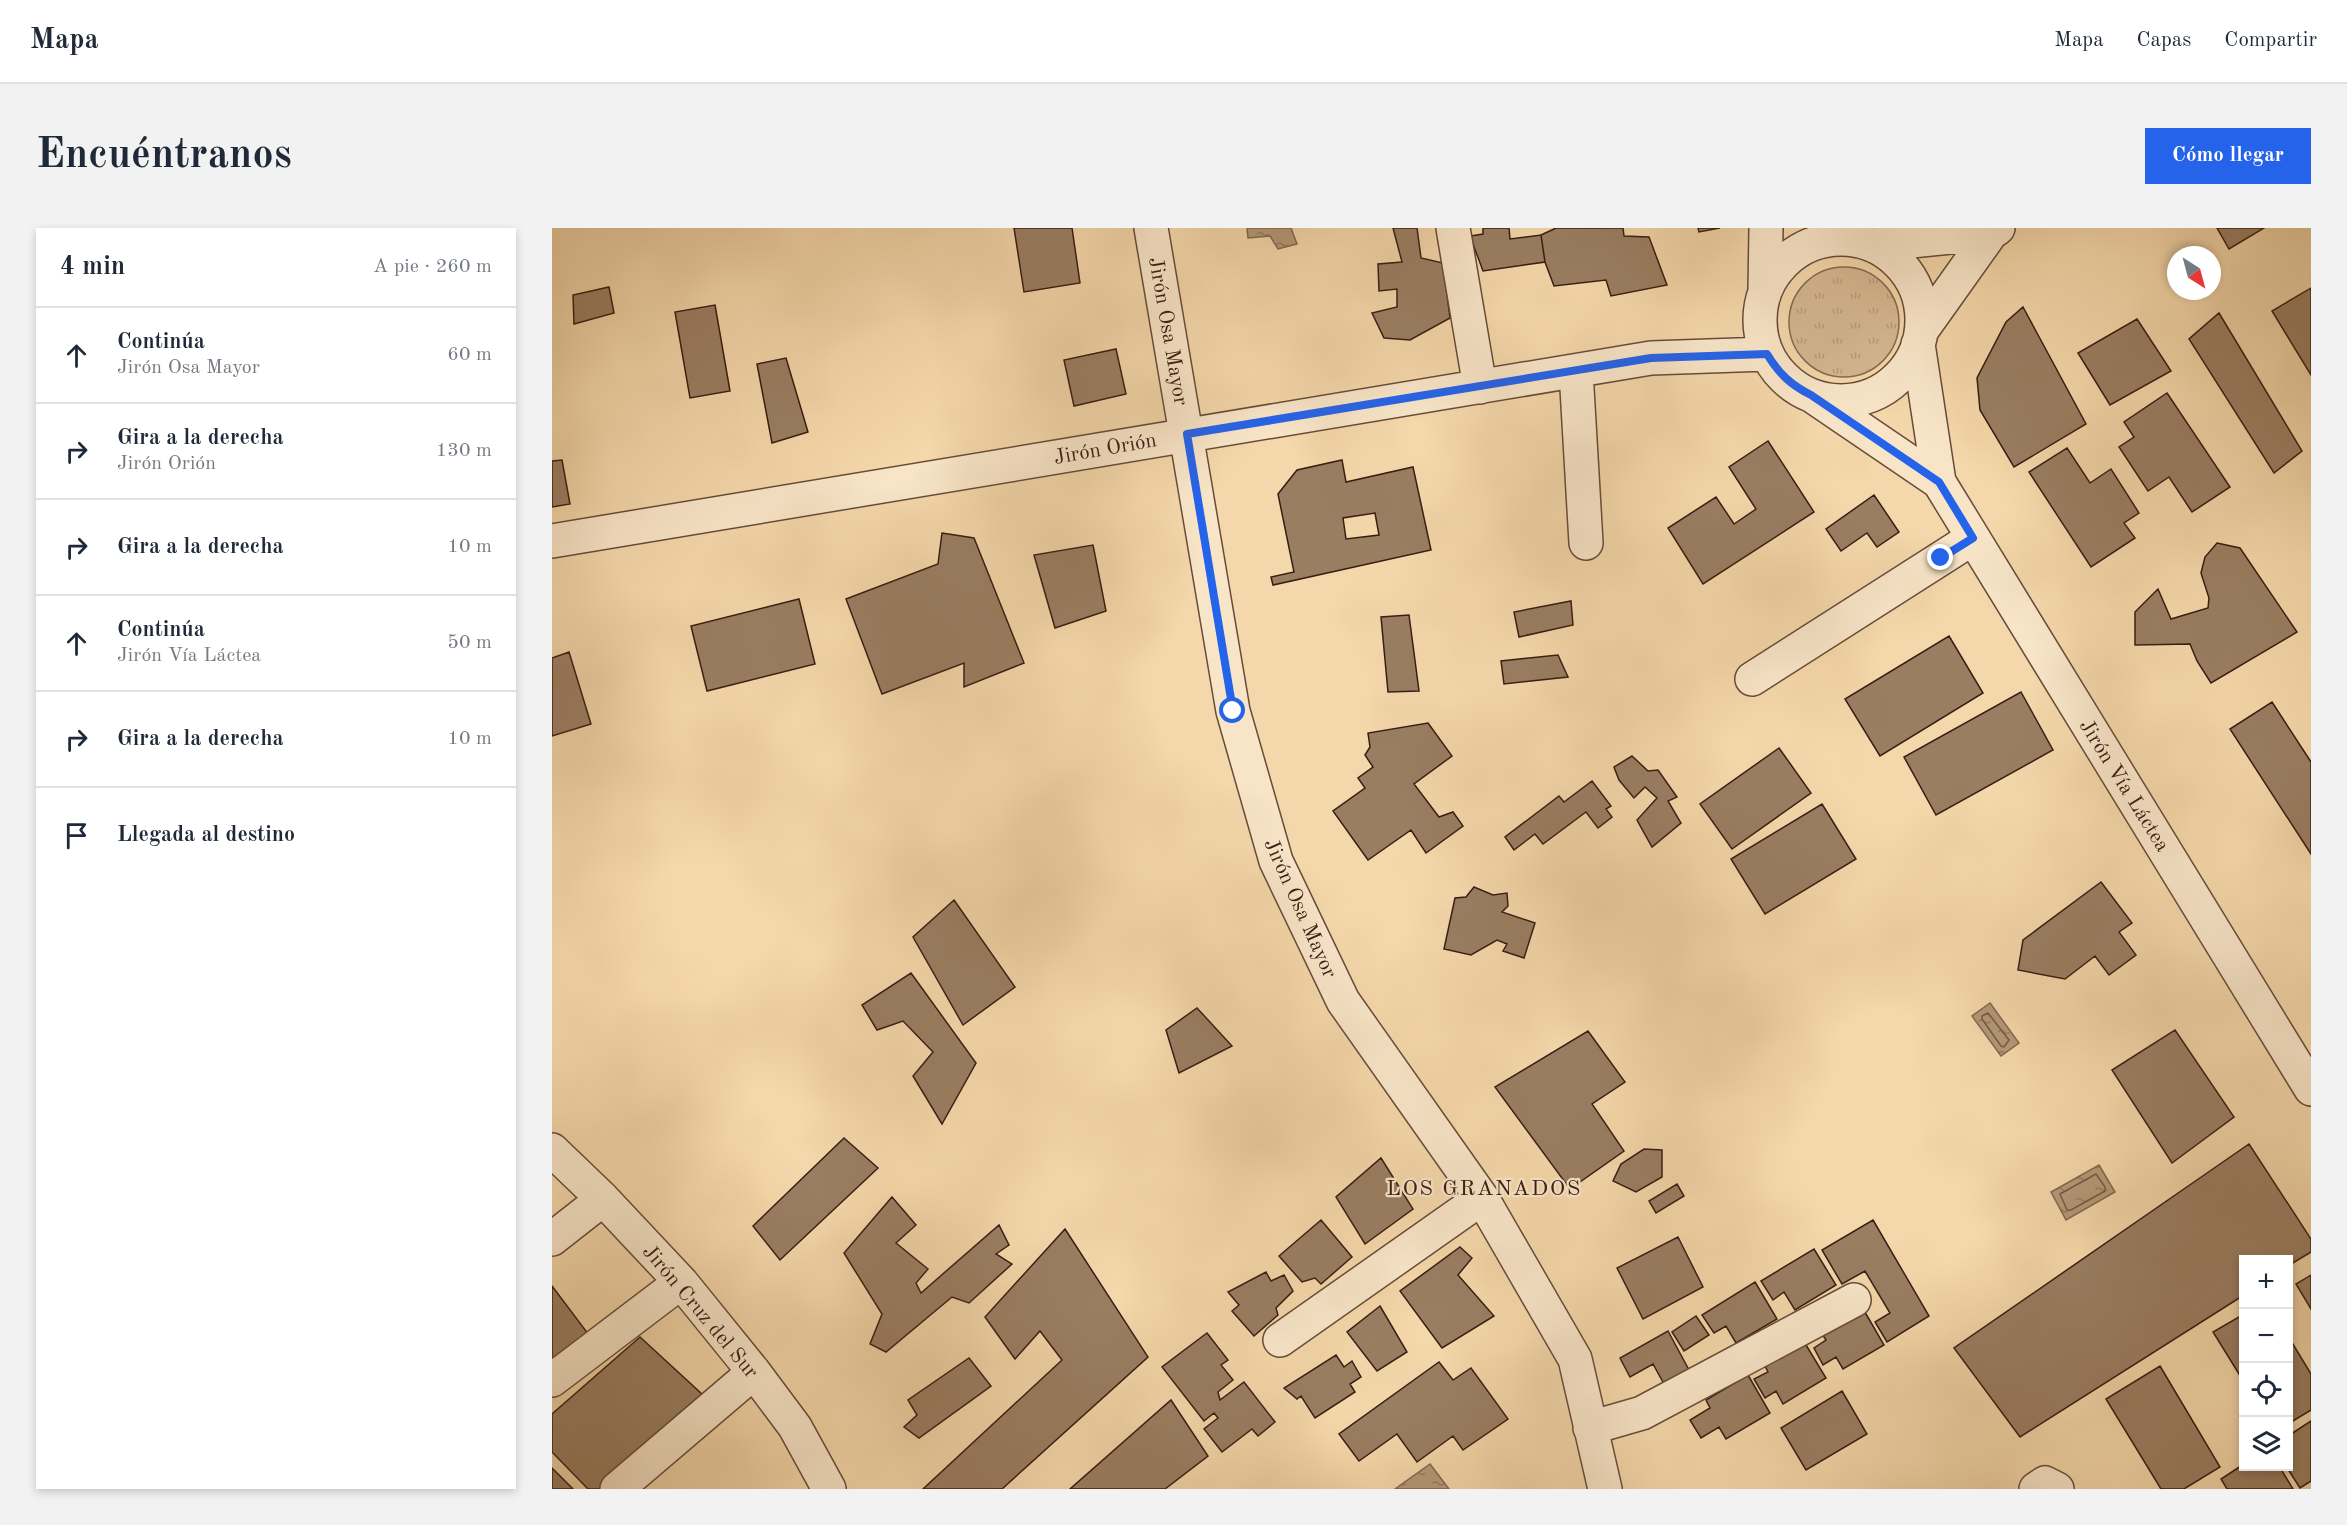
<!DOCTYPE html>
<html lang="es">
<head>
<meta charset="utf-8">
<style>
	body { margin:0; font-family:"Old Standard TT",serif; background:#f2f2f3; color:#1f2937 }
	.controls { position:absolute; right:18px; bottom:18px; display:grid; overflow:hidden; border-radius:0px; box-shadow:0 3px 9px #0003 }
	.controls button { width:54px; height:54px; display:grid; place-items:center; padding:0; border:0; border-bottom:2px solid #e0e1e3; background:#fff; color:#1f2937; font:30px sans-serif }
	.compass { position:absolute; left:1615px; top:18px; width:54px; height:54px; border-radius:50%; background:#fff; box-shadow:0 3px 9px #0003; rotate:144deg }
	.stop { position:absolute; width:18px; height:18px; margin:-14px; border:4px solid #2563eb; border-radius:50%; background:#fff }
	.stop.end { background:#2563eb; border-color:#fff; box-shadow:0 2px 6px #0008 }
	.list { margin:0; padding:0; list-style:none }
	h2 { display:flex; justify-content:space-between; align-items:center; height:78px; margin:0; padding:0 24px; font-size:26px }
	h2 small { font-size:20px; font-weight:400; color:#747a83 }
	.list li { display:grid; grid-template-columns:39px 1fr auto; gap:18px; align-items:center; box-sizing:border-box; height:96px; padding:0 24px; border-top:2px solid #e0e1e3 }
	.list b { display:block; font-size:22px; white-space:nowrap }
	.list p { margin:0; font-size:20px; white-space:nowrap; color:#747a83 }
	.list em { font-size:20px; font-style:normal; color:#747a83 }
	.icon { flex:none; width:33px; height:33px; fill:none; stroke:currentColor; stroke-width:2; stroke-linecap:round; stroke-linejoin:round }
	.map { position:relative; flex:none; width:1759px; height:1261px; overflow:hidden; border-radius:0px }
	header { display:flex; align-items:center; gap:36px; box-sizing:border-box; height:84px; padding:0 30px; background:#fff; border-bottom:2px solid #e0e1e3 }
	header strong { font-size:28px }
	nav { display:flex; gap:33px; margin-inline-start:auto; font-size:21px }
	.intro { display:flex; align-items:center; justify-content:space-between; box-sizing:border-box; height:144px; padding:0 36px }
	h1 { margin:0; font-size:42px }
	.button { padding:15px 27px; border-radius:0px; background:#2563eb; color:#fff; font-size:21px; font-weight:700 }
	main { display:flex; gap:36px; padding:0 36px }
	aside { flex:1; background:#fff; border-radius:0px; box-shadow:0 3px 9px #0003 }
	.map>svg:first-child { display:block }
	.grass { fill:url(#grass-tufts); stroke:#866a52; stroke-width:1.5 }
	.water { fill:url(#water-ripples); stroke:#82674f; stroke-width:1.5 }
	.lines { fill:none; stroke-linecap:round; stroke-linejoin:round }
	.shore { stroke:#765a45; stroke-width:1.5 }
	.building { fill:#9a7e62; stroke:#381d13; stroke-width:1.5; fill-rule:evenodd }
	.minor-casing { stroke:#674c39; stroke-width:36 }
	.minor { stroke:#f8e5c8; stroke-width:33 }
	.route { stroke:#2563eb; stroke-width:8 }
	.labels { text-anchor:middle; stroke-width:4.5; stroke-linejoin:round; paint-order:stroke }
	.street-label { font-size:21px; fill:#381d13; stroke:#f8e5c8 }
	.neighbourhood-label { font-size:22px; letter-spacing:1.5px; fill:#381d13; stroke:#f8e5c8 }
</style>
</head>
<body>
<header>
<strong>Mapa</strong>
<nav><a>Mapa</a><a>Capas</a><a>Compartir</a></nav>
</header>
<div class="intro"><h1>Encuéntranos</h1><a class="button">Cómo llegar</a></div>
<main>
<aside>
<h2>4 min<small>A pie · 260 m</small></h2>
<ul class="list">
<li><svg class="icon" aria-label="ahead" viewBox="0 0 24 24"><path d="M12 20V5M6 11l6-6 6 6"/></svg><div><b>Continúa</b><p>Jirón Osa Mayor</p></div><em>60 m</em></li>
<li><svg class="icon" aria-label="right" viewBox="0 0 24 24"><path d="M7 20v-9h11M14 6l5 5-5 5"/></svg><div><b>Gira a la derecha</b><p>Jirón Orión</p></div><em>130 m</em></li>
<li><svg class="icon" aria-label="right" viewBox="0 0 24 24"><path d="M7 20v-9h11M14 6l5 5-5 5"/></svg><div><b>Gira a la derecha</b></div><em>10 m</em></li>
<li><svg class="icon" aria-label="ahead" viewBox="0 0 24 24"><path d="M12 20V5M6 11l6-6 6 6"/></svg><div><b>Continúa</b><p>Jirón Vía Láctea</p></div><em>50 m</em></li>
<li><svg class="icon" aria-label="right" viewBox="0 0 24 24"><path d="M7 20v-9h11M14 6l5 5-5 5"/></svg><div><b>Gira a la derecha</b></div><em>10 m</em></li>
<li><svg class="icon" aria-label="arrive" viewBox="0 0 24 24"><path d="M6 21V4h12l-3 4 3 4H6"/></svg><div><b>Llegada al destino</b></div></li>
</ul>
</aside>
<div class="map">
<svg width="1759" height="1261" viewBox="0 0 1759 1261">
	<defs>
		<pattern id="grass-tufts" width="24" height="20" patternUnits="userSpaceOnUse" patternTransform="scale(1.5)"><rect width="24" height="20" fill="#d4b790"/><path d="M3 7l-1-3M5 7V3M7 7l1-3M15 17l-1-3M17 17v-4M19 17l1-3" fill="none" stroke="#b79d7b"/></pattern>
		<pattern id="water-ripples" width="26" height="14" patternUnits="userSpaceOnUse" patternTransform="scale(1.5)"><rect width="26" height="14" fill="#b49877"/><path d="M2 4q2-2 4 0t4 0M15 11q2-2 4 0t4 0" fill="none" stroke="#937b60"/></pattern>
	</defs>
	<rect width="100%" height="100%" fill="#f4d7aa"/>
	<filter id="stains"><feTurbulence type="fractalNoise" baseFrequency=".00333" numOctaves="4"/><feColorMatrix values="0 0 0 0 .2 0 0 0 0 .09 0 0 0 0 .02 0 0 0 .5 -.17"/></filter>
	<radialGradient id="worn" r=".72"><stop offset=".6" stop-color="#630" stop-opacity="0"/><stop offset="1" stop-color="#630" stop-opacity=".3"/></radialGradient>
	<path class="grass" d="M1237 94a55 55 0 1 1 110 0a55 55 0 1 1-110 0Z"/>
	<path class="water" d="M695,0H739L745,16L726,21L718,8L696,10Z
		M1438,775L1467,815L1449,828L1420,788Z
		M1547,937L1563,964L1514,992L1499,964Z
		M878,1236L897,1261H843Z"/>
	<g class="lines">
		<path class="shore" d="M1436,785L1457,812L1452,819L1449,818L1430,791V788Z
			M1544,946L1553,959V963L1519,982H1515L1508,966Z"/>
	</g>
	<path class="building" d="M462,0H520L528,55L472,64Z
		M841,0H865L869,30L891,35L898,90L858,112L832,110L820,85L845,79V61L827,63L826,36L850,34Z
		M931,0H957L958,11L989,7L993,34L931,43L918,8L931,6Z
		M1004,0H1071L1072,8L1097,9L1115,57L1059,68L1054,52L1002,58L993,34L989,7Z
		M1146,0H1168L1147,4Z
		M1665,0H1712L1677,21Z
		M57,59L62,85L22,96L21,67Z
		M1759,60V147L1720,83Z
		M163,77L178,163L138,170L123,84Z
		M1471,79L1534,196L1462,239L1428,182L1425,150L1454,94Z
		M1667,85L1750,223L1722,245L1637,111Z
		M1585,91L1619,143L1558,177L1526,125Z
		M564,121L574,166L522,178L512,132Z
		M234,130L256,204L220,215L205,136Z
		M1615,165L1678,259L1640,284L1617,249L1596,263L1567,219L1582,209L1572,194Z
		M1216,213L1262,284L1151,356L1116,300L1164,269L1182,296L1204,281L1177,239Z
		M1515,220L1538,255L1559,241L1587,285L1572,295L1583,310L1539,339L1477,244Z
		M10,232L18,276L0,279V233Z
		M790,232L794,254L861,239L879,322L721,357L719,349L742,344L726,266L745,242ZM823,285L827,307L794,311L791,290Z
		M1322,267L1347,304L1325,319L1315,305L1289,323L1274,301Z
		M390,305L422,310L472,435L412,459V435L330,466L294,371L386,336Z
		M1665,315L1688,320L1745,404L1659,455L1645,433L1638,416L1583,417V384L1606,361L1619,391L1656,380L1657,370L1649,345L1653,329Z
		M541,317L554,383L503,400L482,327Z
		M247,371L263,436L155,463L139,398Z
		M1019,373L1021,397L967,409L962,384Z
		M857,387L867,463L836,464L829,389Z
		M1397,408L1431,465L1328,528L1293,471Z
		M17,424L39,496L0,508V430Z
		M1006,427L1016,449L952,456L949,433Z
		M1469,464L1501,522L1384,587L1352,529Z
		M1720,474L1759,534V626L1678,501Z
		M876,495L900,528L862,556L887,589L901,584L911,598L874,625L859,602L816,632L781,583L813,560L806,550L821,539L813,527L818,519L816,505Z
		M1227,520L1259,565L1180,621L1148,576Z
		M1080,528L1096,543L1106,542L1125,569L1116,573L1129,595L1100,619L1085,592L1105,570L1093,559L1082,570L1067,552L1062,539Z
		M1040,553L1059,578L1054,581L1060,589L1046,600L1034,584L991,616L983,606L962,622L953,609L1007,568L1012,574Z
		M1270,576L1304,631L1213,686L1179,631Z
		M1549,654L1580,695L1567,704L1584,727L1557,747L1543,728L1513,751L1466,742L1471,712Z
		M922,659L941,667L955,665L956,678L950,684L983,695L972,730L951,723L955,716L945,712L919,727L892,721L903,670L914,669Z
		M402,672L463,759L411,797L361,709Z
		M359,745L424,835L390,896L361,848L381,824L351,793L325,802L310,777Z
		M645,780L680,818L627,845L614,802Z
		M1623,802L1682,889L1620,935L1560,842Z
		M1036,803L1073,854L1040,876L1072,923L1018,961L943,859Z
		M292,910L326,940L228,1032L201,998Z
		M1697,916L1759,1011V1024L1736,1038V1032H1692V1067L1468,1209L1402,1120Z
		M1092,921L1110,922V949L1084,964L1061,953L1069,936Z
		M829,930L861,981L813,1016L784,969Z
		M1125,956L1132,968L1104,985L1097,973Z
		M340,969L364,997L344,1015L376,1041L364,1055L369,1065L447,997L457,1017L444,1026L460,1036L417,1075L400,1069L334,1124L318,1116L330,1086L292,1025Z
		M769,992L800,1029L769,1056L763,1050L750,1054L727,1028Z
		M1321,992L1377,1088L1335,1114L1323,1094L1338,1085L1313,1043L1290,1056L1270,1022Z
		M513,1001L596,1129L450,1261H371L510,1132L488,1103L463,1131L433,1089Z
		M1126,1009L1151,1059L1091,1091L1065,1040Z
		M908,1019L920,1030L906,1047L942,1088L890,1120L848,1063Z
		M1262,1021L1284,1057L1243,1082L1232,1064L1221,1072L1209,1053Z
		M714,1044L719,1053L732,1047L741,1063L724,1080L726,1087L702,1108L680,1083L687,1077L676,1064Z
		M1759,1047V1081L1744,1056Z
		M1203,1054L1225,1091L1184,1115L1174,1098L1162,1105L1150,1087Z
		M0,1058L37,1107L0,1135Z
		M828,1078L855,1124L825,1143L795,1104Z
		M1310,1079L1332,1117L1291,1141L1284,1129L1271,1137L1262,1120L1274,1112L1268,1103Z
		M1692,1086V1154L1661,1104Z
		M1144,1088L1157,1107L1132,1123L1120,1104Z
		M1116,1103L1137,1142L1112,1156L1101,1136L1078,1149L1068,1130Z
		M655,1105L676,1132L669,1137L681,1152L666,1164L668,1172L692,1154L723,1194L706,1208L700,1201L670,1224L652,1201L666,1190L662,1185L652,1193L610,1139Z
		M1736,1108L1759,1146V1182L1736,1196Z
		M88,1109L151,1167L50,1261H36L0,1224V1186Z
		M1251,1112L1274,1150L1231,1176L1224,1163L1213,1170L1202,1151L1216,1144L1212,1136Z
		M784,1127L792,1139L800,1133L809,1149L798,1156L803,1164L763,1190L749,1168L745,1171L732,1160Z
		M417,1130L439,1158L367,1210L352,1199L365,1187L356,1172Z
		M887,1134L901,1152L919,1140L956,1191L911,1222L901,1208L865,1234L845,1206L807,1233L787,1206Z
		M1608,1138L1668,1239L1632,1261H1609L1554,1171Z
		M1196,1147L1218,1185L1174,1211L1167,1199L1149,1210L1138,1192L1158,1180L1154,1172Z
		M1290,1163L1315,1206L1254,1242L1229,1200Z
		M619,1172L656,1228L613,1261H518Z
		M1759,1193V1253L1748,1260L1734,1238H1736V1208Z
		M1692,1236V1238H1727L1741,1261H1675L1669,1251Z
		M0,1240L21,1261H0Z"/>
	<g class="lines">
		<defs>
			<path id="minor" d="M599,0L681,483L724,633L791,773L930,970L1023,1131L1053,1261
				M901,0L928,159
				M1208 92a81 81 0 1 1 162 0a81 81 0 1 1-162 0Z
				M1320,17L1439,5
				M1213,62L1214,0
				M1370,102L1439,5L1446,0
				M1366,116L1387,254L1759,861
				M1024,143L1034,315
				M1262,169L1387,254
				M0,313L1099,130L1215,126
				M1200,451L1421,310
				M0,922L51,971L129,1054L202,1144L243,1199L277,1261
				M0,1011L51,971
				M728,1112L930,970
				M0,1152L129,1054
				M1038,1200L1090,1185L1302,1072
				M65,1261L202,1144
				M1484,1261L1493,1255L1505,1261"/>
		</defs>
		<use href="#minor" class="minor-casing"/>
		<use href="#minor" class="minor"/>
	</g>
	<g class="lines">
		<path class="route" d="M681,483L635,206L1099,130L1215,126C1227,146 1239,157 1259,167L1387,254L1421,310L1389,330"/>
	</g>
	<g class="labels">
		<g class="street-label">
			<text transform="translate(617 103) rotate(80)" y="7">Jirón Osa Mayor</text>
			<text transform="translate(553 220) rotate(-10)" y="7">Jirón Orión</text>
			<text transform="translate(1573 557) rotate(58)" y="7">Jirón Vía Láctea</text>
			<text transform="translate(749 680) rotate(66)" y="7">Jirón Osa Mayor</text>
			<text transform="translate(149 1083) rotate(50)" y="7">Jirón Cruz del Sur</text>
		</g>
		<g class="neighbourhood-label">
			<text x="932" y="967">LOS GRANADOS</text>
		</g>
	</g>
	<rect width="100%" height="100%" filter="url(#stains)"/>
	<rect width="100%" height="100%" fill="url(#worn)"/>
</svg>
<div class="controls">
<button>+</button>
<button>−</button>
<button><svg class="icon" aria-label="locate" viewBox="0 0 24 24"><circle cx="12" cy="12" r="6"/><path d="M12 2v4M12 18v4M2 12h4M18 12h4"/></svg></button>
<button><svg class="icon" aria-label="layers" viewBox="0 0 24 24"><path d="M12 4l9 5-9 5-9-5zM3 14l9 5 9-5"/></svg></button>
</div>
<svg class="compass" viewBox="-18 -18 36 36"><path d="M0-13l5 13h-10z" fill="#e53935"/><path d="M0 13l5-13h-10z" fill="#747a83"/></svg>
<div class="stop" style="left:681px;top:483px"></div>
<div class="stop end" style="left:1389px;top:330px"></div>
</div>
</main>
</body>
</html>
